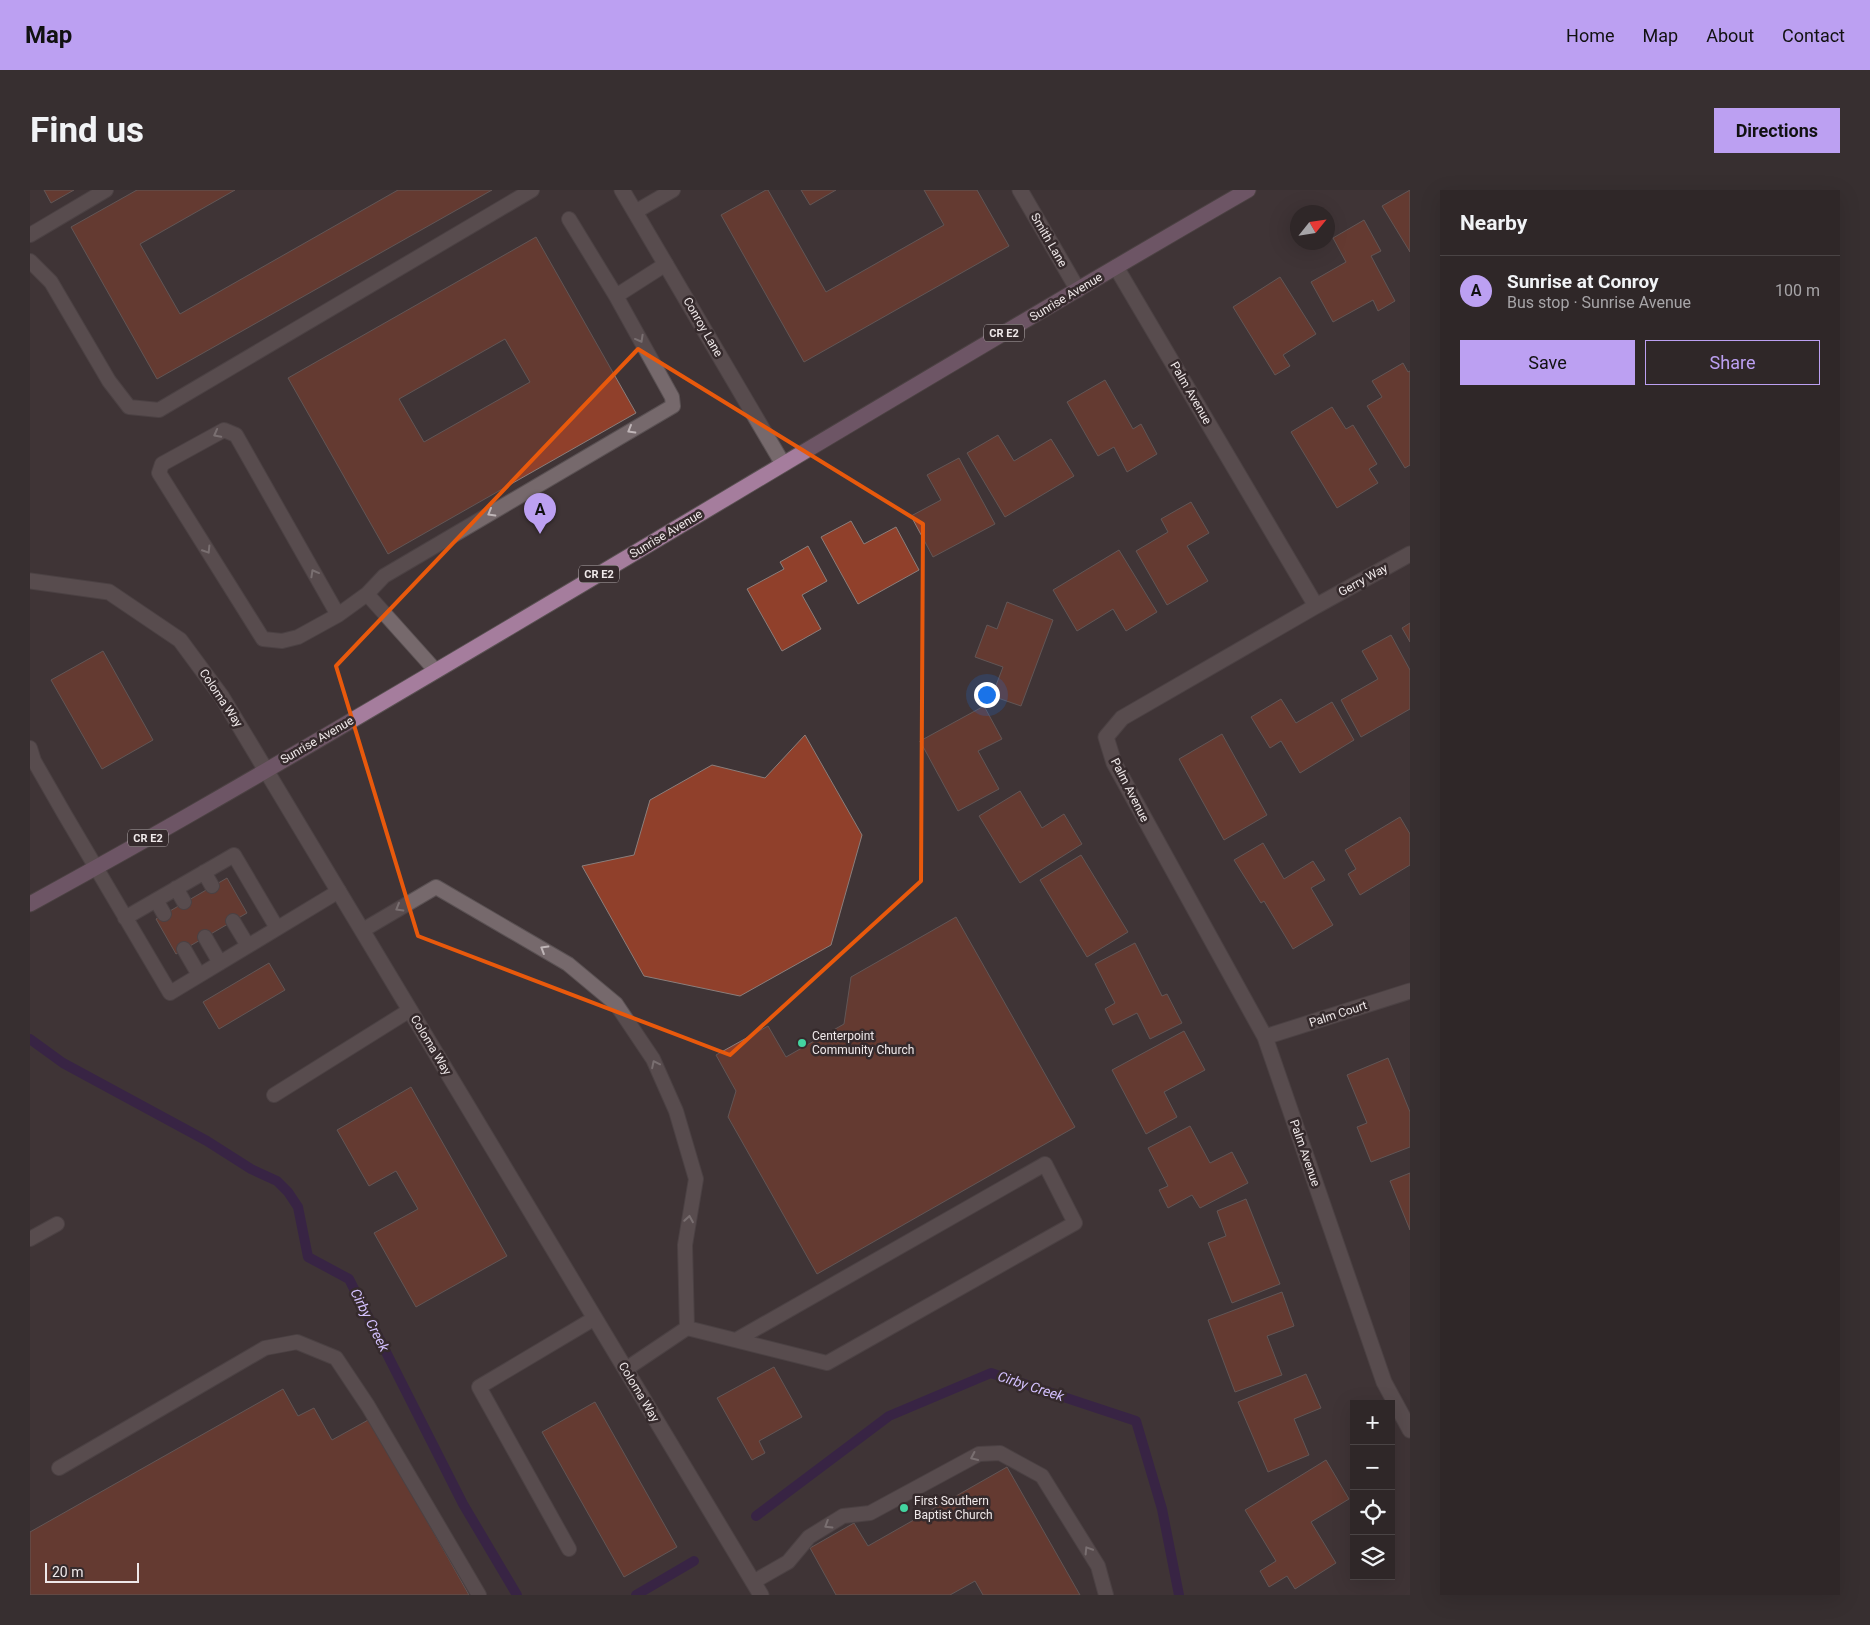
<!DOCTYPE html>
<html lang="en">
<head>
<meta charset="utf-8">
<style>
	body { margin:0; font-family:Roboto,sans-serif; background:#372f30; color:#f1f3f6 }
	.controls { position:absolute; right:15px; bottom:15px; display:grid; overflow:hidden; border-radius:0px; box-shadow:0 5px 20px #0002 }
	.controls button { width:45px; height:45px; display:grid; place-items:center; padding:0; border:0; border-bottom:1px solid #4a4445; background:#2f2728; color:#f1f3f6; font:25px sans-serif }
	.compass { position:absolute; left:1260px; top:15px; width:45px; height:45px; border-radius:50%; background:#2f2728; box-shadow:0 5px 20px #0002; rotate:60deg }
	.scale { position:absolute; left:15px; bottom:12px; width:94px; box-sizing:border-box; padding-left:5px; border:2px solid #efe8e9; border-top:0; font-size:14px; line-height:18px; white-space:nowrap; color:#efe8e9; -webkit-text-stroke:4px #352a2c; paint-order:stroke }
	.you { position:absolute; left:956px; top:504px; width:18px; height:18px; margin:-12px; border:4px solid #fff; border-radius:50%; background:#1a73e8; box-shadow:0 0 0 8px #1a73e833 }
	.badge { display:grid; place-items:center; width:32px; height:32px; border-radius:50%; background:#bca0f2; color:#111; font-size:16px; font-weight:700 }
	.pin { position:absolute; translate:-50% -41px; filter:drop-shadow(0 1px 2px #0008) }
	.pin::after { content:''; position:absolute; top:26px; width:18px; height:15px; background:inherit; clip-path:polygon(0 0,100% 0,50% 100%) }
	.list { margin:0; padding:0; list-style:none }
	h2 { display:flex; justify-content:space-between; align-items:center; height:65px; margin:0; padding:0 20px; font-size:21px }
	h2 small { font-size:16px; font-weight:400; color:#a7a5a8 }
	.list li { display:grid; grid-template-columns:32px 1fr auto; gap:15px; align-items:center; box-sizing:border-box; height:70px; padding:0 20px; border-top:1px solid #4a4445 }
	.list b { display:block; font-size:19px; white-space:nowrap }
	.list p { margin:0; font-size:16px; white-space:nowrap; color:#a7a5a8 }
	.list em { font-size:16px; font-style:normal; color:#a7a5a8 }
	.actions { display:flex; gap:10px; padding:15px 20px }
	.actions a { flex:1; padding:11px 0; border:1px solid #bca0f2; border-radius:0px; text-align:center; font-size:18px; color:#bca0f2 }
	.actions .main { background:#bca0f2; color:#111 }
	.icon { flex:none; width:28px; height:28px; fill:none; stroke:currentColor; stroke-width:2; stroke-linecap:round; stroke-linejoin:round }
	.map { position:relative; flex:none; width:1380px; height:1405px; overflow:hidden; border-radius:0px }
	header { display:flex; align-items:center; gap:30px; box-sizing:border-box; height:70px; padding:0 25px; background:#bca0f2; color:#111 }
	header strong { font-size:24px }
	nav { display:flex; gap:28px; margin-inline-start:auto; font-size:18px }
	.intro { display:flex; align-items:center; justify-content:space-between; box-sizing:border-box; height:120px; padding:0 30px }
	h1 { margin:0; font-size:35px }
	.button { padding:12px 22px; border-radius:0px; background:#bca0f2; color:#111; font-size:18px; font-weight:700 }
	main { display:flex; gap:30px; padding:0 30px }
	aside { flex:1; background:#2f2728; border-radius:0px; box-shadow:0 5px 20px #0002 }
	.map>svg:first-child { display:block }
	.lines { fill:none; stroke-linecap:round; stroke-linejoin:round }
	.stream { stroke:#2f1155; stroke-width:10 }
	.building { fill:#90402b; stroke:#8b7e7b; fill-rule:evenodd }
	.lane-casing { stroke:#5a5153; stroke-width:16 }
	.street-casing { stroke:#5a5153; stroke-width:17 }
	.primary-casing { stroke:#5a5153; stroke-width:17 }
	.lane { stroke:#76696c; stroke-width:14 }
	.street { stroke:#76696c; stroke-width:15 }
	.primary { stroke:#a57d9d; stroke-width:15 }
	.oneway { stroke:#bfb5b7 }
	.marked { fill:none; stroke:#e8590c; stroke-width:4; stroke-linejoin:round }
	.poi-dot { fill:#43d4a0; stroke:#352a2c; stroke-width:2 }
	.labels { text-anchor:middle; stroke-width:5; stroke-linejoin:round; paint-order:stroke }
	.shield { fill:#352a2c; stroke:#b7afb0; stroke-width:1 }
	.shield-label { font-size:11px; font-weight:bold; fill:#efe8e9 }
	.street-label { font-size:12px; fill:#efe8e9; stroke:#352a2c }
	.poi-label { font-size:12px; fill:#efe8e9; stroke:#352a2c; text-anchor:start }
	.water-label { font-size:14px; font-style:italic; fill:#d3c0fe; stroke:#352a2c }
</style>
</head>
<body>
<header>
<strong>Map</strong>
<nav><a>Home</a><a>Map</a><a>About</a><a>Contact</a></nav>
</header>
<div class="intro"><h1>Find us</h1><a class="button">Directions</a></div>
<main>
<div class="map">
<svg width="1380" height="1405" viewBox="0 0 1380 1405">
	<rect width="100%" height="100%" fill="#3f3436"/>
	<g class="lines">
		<path class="stream" d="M0,849L33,873L177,951L221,979L247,991L258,1002L268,1017L278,1067L319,1089L433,1314L487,1405
			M726,1326L859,1226L961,1183L1106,1231L1132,1319L1149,1405
			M606,1405L664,1371"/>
	</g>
	<path class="building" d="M14,0H44L21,13Z
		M107,0H205L110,54L150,124L368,0H462L127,189L41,37Z
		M736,0H738L796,102L914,35L894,0H947L979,56L774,172L691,25Z
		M771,0H806L780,15Z
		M1380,0V62L1352,16Z
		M1334,30L1351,61L1341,66L1365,111L1348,121L1343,110L1303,132L1281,92L1316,72L1303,48Z
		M506,47L606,223L358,364L258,188ZM475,149L500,192L394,252L369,209Z
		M1250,87L1286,144L1253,165L1260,176L1245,185L1203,117Z
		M1373,173L1378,182L1380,181V275L1375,278L1337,216L1352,207L1342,191Z
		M1075,190L1103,239L1111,234L1127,264L1097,282L1084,257L1068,266L1037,212Z
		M1302,217L1316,239L1323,235L1347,274L1339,279L1348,293L1307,318L1261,242Z
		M968,245L984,271L1021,249L1044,286L975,327L937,263Z
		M929,268L965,334L903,367L881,326L911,310L897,285Z
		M1161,312L1179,343L1157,356L1178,391L1137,415L1106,361L1138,342L1131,329Z
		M821,331L834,354L866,337L889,380L828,414L791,347Z
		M778,356L797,391L772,405L791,439L752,461L717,399L754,379L750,372Z
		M1089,360L1127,422L1096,441L1083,419L1047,441L1023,400Z
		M977,412L1023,430L991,516L962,506L973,477L945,467L957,435L967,439Z
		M1380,433V452L1372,438Z
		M1361,445L1380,480V519L1331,547L1311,510L1348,489L1332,461Z
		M73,461L123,550L72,579L21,490Z
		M1251,509L1266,533L1302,512L1324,550L1270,583L1251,551L1240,558L1221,527Z
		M954,516L972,549L948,561L969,599L928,621L890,551Z
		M1192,544L1237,625L1194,650L1149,569Z
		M775,545L832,645L801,755L710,806L614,786L552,676L604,665L620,610L682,575L735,588Z
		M990,601L1012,638L1034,624L1052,654L990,693L949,626Z
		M1370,627L1380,644V675L1330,705L1318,684L1326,679L1315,660Z
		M1233,653L1254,689L1283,671L1295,690L1281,698L1303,735L1263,759L1234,711L1231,713L1204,670Z
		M1051,665L1098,742L1057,767L1010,690Z
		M197,688L217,723L146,764L126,729Z
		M926,727L1045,937L787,1084L698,927L706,901L686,865L738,836L756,867L814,834L821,787Z
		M1105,753L1132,806L1137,804L1152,833L1120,849L1107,823L1083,835L1075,819L1085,813L1065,774Z
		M239,773L255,800L189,839L173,812Z
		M1154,841L1175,880L1134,902L1147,927L1116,944L1082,880Z
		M1358,868L1380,922V957L1341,972L1327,937L1337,933L1317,885Z
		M381,897L477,1066L386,1117L344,1043L388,1019L366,981L339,996L307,940Z
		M1160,936L1180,973L1202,962L1218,993L1170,1018L1162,1005L1138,1018L1129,1000L1138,996L1118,958Z
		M1380,983V1040L1360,991Z
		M1216,1009L1250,1094L1202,1113L1178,1053L1196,1046L1187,1021Z
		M1252,1102L1264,1136L1237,1146L1252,1185L1205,1202L1178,1130Z
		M744,1177L772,1227L729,1251L735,1263L722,1270L687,1208Z
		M1276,1184L1291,1218L1264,1229L1279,1265L1238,1282L1208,1212Z
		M253,1199L268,1226L284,1218L302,1250L340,1229L439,1405H0V1342Z
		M565,1212L647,1357L594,1387L512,1242Z
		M1296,1270L1319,1309L1281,1332L1306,1373L1265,1399L1257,1386L1239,1397L1230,1381L1246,1371L1215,1320Z
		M977,1277L1050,1405H953L945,1391L920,1405H806L780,1358L824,1333L838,1356Z"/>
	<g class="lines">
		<defs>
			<path id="lane" d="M605,22L643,0
				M539,29L586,106L636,74
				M0,45L76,0
				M0,71L21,92L79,191L99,217L129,220L502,0
				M337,404L406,481
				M308,425L206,245L194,240L132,274L129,283L233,449L252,451L268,447L308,425L337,404L354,386L643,216L642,207L586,106
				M0,558L4,571L35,625L140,803L309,701
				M174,682L182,696
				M146,698L154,712
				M126,710L134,724
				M95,728L204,665L247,738
				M203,731L218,756
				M333,740L406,697L538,774L586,814L623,869L646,921L666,989L655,1055L657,1138L596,1179
				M175,747L190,773
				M154,759L169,785
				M244,905L380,820
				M0,1049L27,1034
				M657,1138L797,1173L1045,1033L1015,974L706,1150
				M29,1278L235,1158L267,1152L306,1168L338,1216L449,1405
				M539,1359L449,1197L565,1128
				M723,1392L758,1372L779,1347L813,1326L840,1323L949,1264L970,1263L1012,1286L1068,1376L1076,1405"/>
			<path id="street" d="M592,0L753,274
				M990,0L1048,100
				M1086,77L1286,416L1092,528L1076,547L1084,573L1235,847L1354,1192L1380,1240
				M0,391L79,402L150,450L192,507L731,1405
				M1286,416L1380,364
				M1235,847L1380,801"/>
			<path id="primary" d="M0,714C58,682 116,650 173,617C524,415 868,202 1218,0"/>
		</defs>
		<use href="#lane" class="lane-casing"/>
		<use href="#street" class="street-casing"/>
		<use href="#primary" class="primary-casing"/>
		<use href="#lane" class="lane"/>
		<use href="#street" class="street"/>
		<use href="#primary" class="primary"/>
	</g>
	<defs><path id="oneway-chevron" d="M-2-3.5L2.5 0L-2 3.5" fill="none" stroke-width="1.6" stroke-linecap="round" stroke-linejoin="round" transform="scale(1.25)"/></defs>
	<g class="oneway">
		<use href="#oneway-chevron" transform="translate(610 149) rotate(61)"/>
		<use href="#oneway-chevron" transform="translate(601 240) rotate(150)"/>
		<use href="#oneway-chevron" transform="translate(187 244) rotate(152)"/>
		<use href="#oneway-chevron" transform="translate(461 323) rotate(150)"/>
		<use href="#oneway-chevron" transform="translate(177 360) rotate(58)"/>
		<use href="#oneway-chevron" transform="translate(284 383) rotate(-119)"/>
		<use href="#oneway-chevron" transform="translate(369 718) rotate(150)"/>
		<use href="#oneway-chevron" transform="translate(514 759) rotate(-149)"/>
		<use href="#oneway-chevron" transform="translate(625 874) rotate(-116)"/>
		<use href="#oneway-chevron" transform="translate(659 1029) rotate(-81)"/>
		<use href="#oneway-chevron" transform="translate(944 1267) rotate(155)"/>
		<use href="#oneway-chevron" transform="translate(798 1335) rotate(148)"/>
		<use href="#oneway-chevron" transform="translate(1058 1360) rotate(-122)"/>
	</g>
	<path d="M0 0H1380V1405H0ZM608,159L893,334L891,691L700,865L388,746L306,476Z" fill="#3f3436" fill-opacity=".55" fill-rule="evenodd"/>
	<path class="marked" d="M608,159L893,334L891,691L700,865L388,746L306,476Z"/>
	<g class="poi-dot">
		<circle cx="772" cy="853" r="5"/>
		<circle cx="874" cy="1318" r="5"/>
	</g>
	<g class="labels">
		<g class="shield">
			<rect x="954" y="134.5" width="40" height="17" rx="4"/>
			<rect x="549" y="375.5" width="40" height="17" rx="4"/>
			<rect x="98" y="639.5" width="40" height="17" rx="4"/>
		</g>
		<g class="shield-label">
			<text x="974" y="147">CR E2</text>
			<text x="569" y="388">CR E2</text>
			<text x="118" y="652">CR E2</text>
		</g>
		<g class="street-label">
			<text transform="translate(1019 50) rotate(60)" y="4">Smith Lane</text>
			<text transform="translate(1036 107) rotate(-31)" y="4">Sunrise Avenue</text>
			<text transform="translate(673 137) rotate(60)" y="4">Conroy Lane</text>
			<text transform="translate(1161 203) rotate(60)" y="4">Palm Avenue</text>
			<text transform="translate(636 344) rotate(-31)" y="4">Sunrise Avenue</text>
			<text transform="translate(1333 390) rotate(-29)" y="4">Gerry Way</text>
			<text transform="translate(191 508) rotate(56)" y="4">Coloma Way</text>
			<text transform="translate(287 550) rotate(-30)" y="4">Sunrise Avenue</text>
			<text transform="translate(1100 600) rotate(63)" y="4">Palm Avenue</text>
			<text transform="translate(1308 824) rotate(-18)" y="4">Palm Court</text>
			<text transform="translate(401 855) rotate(59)" y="4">Coloma Way</text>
			<text transform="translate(1275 963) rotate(71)" y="4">Palm Avenue</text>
			<text transform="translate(609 1202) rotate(59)" y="4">Coloma Way</text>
		</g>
		<g class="poi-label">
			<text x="782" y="850">Centerpoint<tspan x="782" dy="14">Community Church</tspan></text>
			<text x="884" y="1315">First Southern<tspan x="884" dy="14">Baptist Church</tspan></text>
		</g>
		<g class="water-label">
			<text transform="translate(340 1130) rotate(63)" y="5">Cirby Creek</text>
			<text transform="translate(1001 1196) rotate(18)" y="5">Cirby Creek</text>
		</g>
	</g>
</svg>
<div class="controls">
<button>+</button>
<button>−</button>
<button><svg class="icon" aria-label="locate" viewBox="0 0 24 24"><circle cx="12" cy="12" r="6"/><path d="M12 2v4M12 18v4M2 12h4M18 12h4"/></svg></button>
<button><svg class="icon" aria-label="layers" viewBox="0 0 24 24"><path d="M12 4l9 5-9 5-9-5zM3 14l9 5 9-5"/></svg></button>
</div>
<svg class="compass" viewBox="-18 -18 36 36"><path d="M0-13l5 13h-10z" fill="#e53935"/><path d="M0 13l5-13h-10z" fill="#a7a5a8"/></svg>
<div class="scale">20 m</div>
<div class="you"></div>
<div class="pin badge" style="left:510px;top:344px">A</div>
</div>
<aside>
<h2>Nearby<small></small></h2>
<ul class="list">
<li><span class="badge">A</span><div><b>Sunrise at Conroy</b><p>Bus stop · Sunrise Avenue</p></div><em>100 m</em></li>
</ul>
<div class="actions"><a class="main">Save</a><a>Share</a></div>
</aside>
</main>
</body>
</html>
